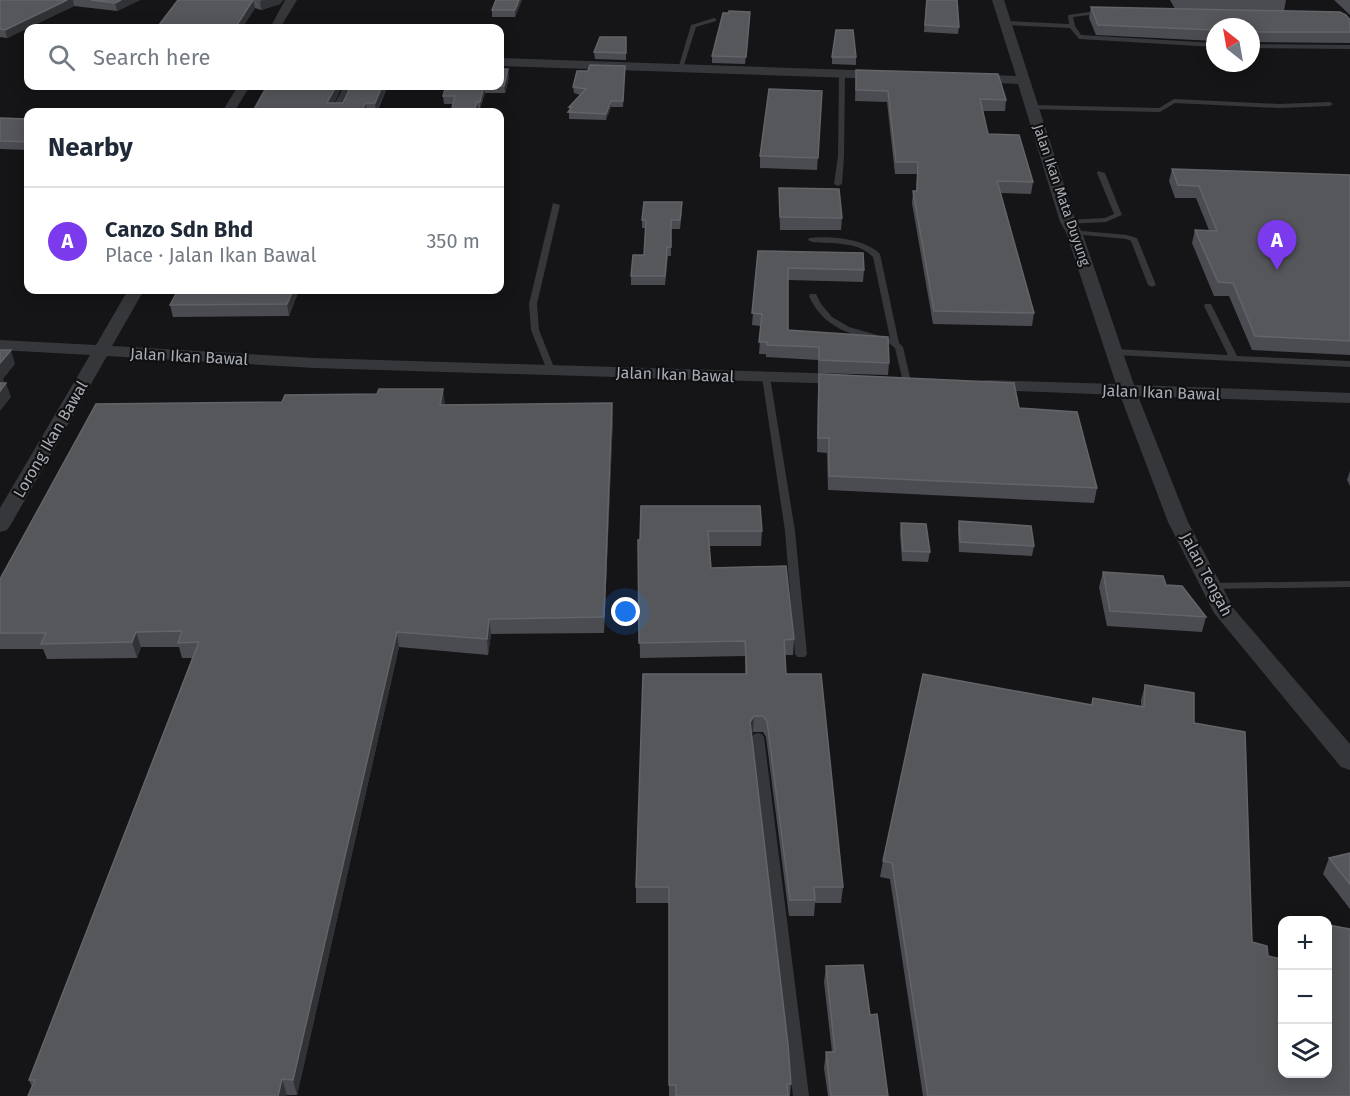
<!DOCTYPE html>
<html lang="en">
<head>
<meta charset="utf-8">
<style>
	body { margin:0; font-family:"Fira Sans",sans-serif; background:#f6f6f7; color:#1f2937 }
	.controls { position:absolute; right:18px; bottom:18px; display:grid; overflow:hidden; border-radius:12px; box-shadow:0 3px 15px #0003 }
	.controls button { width:54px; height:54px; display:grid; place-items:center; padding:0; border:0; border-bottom:2px solid #e0e1e3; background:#fff; color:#1f2937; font:30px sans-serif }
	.compass { position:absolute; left:1206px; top:18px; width:54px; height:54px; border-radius:50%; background:#fff; box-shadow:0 3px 15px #0003; rotate:329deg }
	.you { position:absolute; left:626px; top:612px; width:21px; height:21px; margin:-15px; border:4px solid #fff; border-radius:50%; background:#1a73e8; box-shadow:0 0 0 9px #1a73e833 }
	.badge { display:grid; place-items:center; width:39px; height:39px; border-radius:50%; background:#7c3aed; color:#fff; font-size:20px; font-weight:700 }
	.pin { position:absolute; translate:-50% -50px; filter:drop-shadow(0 2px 3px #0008) }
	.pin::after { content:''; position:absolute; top:32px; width:21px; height:18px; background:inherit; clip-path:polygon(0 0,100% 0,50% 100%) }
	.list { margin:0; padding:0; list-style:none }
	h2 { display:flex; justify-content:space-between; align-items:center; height:78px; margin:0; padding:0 24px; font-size:26px }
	h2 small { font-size:20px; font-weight:400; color:#747a83 }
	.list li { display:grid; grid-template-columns:39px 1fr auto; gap:18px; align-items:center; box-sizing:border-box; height:108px; padding:0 24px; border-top:2px solid #e0e1e3 }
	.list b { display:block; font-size:22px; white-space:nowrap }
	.list p { margin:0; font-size:20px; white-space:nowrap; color:#747a83 }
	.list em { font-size:20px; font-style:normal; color:#747a83 }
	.icon { flex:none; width:33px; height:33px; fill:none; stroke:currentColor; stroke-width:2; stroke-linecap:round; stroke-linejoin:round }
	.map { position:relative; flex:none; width:1350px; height:1096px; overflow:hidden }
	.search { position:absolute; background:#fff; box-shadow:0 3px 15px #0003; left:24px; top:24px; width:480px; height:66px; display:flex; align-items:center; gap:15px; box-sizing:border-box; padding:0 21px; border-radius:12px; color:#747a83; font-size:22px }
	.panel { position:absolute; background:#fff; box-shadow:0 3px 15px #0003; left:24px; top:108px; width:480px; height:186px; border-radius:12px }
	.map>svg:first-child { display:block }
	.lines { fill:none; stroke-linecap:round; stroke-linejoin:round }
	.lane { fill:#36373b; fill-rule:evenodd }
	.street { fill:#36373b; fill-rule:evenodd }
	.wall { fill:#4b4c51 }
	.shaded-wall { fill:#313235 }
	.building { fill:#55575b; stroke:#626469; stroke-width:1.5 }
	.labels { text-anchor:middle; stroke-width:4.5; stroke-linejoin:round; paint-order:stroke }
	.far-street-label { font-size:14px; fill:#a8adb5; stroke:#101012 }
	.street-label { font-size:16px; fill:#a8adb5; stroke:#101012 }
</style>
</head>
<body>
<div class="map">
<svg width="1350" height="1096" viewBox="0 0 1350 1096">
	<rect width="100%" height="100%" fill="#151517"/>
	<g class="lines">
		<path class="lane" d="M1103,10L1106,12L1105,13L1073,17L1075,26L1081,35L1215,43V47L1079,39L1070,28L1007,25L1004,23L1007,21L1069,24L1068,15Z
			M714,18L716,19V21L696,27L683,68L678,69L691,25Z
			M1251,44L1350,45V49L1251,48Z
			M842,72L845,74L844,156L842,184L838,186L834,184L838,156L839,74Z
			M1174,99L1279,104L1330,102L1333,104L1330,106L1279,108L1175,103L1160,112L1032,109L1029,107L1032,105L1159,108Z
			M1098,171L1105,173L1122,215L1106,222L1065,224V220H1068L1105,218L1114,214L1097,173Z
			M553,203L560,205L537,304L539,330L555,370L551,373L547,370L531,330L529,304Z
			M1071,230L1127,235L1137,238L1156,285L1152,287L1148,285L1131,241L1126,239L1074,234H1071Z
			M809,238C831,236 863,238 880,254L899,343L903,347L911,382L910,384H904L903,382L895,348L885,340L890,338L873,257C858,241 832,244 812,242L808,240Z
			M810,294H816L821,304L832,317L849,327L877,335L878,337L874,340C846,334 821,324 809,296Z
			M1205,304H1211L1237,356L1350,361V367L1115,355L1111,352L1115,349L1228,355L1204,306Z
			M766,374L770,377L795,531L807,654L805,657H797L795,654L785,531L762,377Z
			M1350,581V587L1209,589L1204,586L1209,583Z
			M758,733L762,734L764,737L809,1096H793L752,737L754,734Z"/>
		<path class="street" d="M285,0H297L280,28H270Z
			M992,0H1004L1076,222L1082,232L1134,385L1350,393V403L1138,396L1188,522L1234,609L1350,744V770L1341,767L1214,613L1168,522L1120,395L987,390L981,389L978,385L981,381L987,380L1116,384L1066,232L1060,222L1018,84L971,82L965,78L971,74L1016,76Z
			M500,58L883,71L889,75L883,79L500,66Z
			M238,86H250L234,112H222Z
			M344,86H356L342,112H330Z
			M128,290H144L112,346L315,358L845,374L851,375L854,379L851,383L845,384L315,368L107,356L10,526L7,530L0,532V508L90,355L0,350V340L96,345Z"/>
	</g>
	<path class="wall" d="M0,0H140L117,11L74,6L7,38L0,37Z
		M178,0H283L280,4L261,10L255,8L242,28L159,25Z
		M522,0L515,17H492V10Z
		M926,0L959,27L958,34L924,32Z
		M1170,0H1286L1284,11L1350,20V43L1251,42V27H1215V41L1096,35L1089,18L1091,7L1175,9Z
		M1334,0H1350V15Z
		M750,19L745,64L712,63V56Z
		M626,37V60L595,59L594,52Z
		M832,57H856V65L832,64Z
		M625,66L623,107H611L606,120L569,119V107L580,95L574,93L573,87L588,71Z
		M856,70L1006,100L1005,111H982L988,134L1033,182L1031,194L1001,193L1034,313L1032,326L933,324L912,203L913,191H916L917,174H895L887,102L855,101Z
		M509,77L505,93H485L480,109H478L477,112H452V108L453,104H444L443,96Z
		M264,86H342L334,103H343L388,86L377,112H249L253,111L265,89Z
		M822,91L817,170L760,168V156Z
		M0,118L28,119V150L0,149Z
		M1172,169L1350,175V355L1252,350L1229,296H1214L1192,243L1195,230H1209L1196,198H1175L1169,181Z
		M779,188L842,218L841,230H780Z
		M682,211L680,229H671V256H668L665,285H631V276L644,255L646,228H642V220Z
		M758,251L864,270L863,282L788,280V330L889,363L888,375L818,373V360L766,357V354H759L761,326L752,325Z
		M299,290L289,316L173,317L170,305Z
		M819,374L1019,408L1097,488L1094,503L828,490L827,453L817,452L818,388Z
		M445,403V405L612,403L613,417L604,633L491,634L488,655L399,647L297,1095L28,1096L32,1087L29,1080L192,658H182L179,647H141L137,658L47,659L43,649H0V579Z
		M1350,471V486L1347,480Z
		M641,506L762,531L761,546H709L711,568L794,639L793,655H785L786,674L843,887L841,903H815L814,916H789L766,737L763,732H753L752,734L791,1084L790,1096H669V903H636V887L745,674V656L640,658L638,540H640Z
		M959,521L1034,546L1032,556L959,552L958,531Z
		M901,523L930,552L928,562L902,561L900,533Z
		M1103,572L1166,585L1206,617L1202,632L1107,626L1099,587Z
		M1145,685L1194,723L1252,942L1268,956L1350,1096H923L890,879L880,877L883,861L1091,705L1093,698L1141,706V700Z
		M1350,853V909L1323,874L1329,858Z
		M826,966L870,1015L888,1096H828L824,1068L826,1052H832L824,982Z"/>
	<path class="shaded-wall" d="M67,0H73L74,6L7,38L5,30Z
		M121,0H140L117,11L115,3Z
		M253,0L255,8L242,28H235Z
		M264,0H283L280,4L261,10L260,1Z
		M519,0H522L515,17V10Z
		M508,69L509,77L505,93L504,86Z
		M336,86H342L329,112L327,103Z
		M382,86H388L376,112L375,103Z
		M484,86L485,93L480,109V102Z
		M611,101V107L606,120V114Z
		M477,102L478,109L477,112H476L475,108Z
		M365,103L367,112H362Z
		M293,290H299L289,316L287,304Z
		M11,350L15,364L3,379L5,385L6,383L11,397L0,411V363Z
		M443,389L445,403L442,419L440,405Z
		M612,403L613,417L604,633V617Z
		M489,619L491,634L488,655L487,639Z
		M136,632L141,647L137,658L132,642Z
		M397,632L399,647L297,1095L293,1080Z
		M754,716L753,732L750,737V722Z
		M282,1079L287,1095L286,1096H278Z"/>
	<path class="building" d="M0,0H67L5,30L0,29Z
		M91,0H121L115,3Z
		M178,0H253L235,28H120L159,25Z
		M496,0H519L515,10H492Z
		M927,0H957L959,27L925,25Z
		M1091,7L1340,12L1346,15L1350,20V32H1251V27H1215V30L1098,25Z
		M729,11L750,12L746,57L712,56L723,13H729Z
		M836,30H853L856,57H832Z
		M600,37H626V53L594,52Z
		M590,65L625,66L623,101H611L606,114L568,112L572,107H569L586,89L573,87L577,71H588Z
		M500,69H508L504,86H484L480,102H477L475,108H452L455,96H443L446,86H500Z
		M856,70L998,74L1006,100L980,99L988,134L1019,135L1033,182L997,181L1034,313L934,311L913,191H917L918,162H896L888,91L856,90Z
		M267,86H336L327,103H343L351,86H382L375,103H365L362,112H249L250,111H253Z
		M769,89L822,91L818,158L760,156Z
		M0,118L28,119V142L0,141Z
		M1172,169L1350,175V341L1255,336L1233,283L1218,282L1195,230L1217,231L1199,186L1178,185Z
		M779,188L839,189L842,218L780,217Z
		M644,202H682L680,220H671V247H667L665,276H631L633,255H644L646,220H642Z
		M758,251L863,253L864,270L788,268V330L888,337L889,363L819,360V347L767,345V342H759L762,314L752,313Z
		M178,290H293L287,304L170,305Z
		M0,350H11L0,363Z
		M819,374L1014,383L1019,408L1077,412L1097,488L829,476V438H818Z
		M0,383H6L0,391Z
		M379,389H443L440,405L612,403L604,617L489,619L487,639L397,632L293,1080L282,1079L278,1096H28L35,1080H29L199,642L178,643L182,631L136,632L132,642L41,644L46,633H0V579L96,404L282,402L285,395L377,394Z
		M641,506H760L762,531H708L711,568L786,566L794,639L784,640L786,674H821L843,887H814L815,900H790L767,721L763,716H754L750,722L788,1045L791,1084H787L788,1096H676V1085H669V887H636L643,674H747L745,641L639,643L638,540H640Z
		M959,521L1031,526L1034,546L960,542Z
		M901,523L926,524L930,552L903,551Z
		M1103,572L1163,576L1166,585L1182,586L1206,617L1110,611Z
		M923,674L1092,705L1093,698L1144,707L1145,685L1194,693V723L1245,732L1252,942L1267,946L1268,956L1282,959V1074H1328V925L1350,929V1096H928L892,863L883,861Z
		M1350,853V884L1329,858Z
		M863,965L870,1015L877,1014L888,1096H831L826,1052H835L826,966Z"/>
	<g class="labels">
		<g class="far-street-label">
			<text transform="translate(1062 195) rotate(71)" y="5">Jalan Ikan Mata Duyung</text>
		</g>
		<g class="street-label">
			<text transform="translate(189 356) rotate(3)" y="6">Jalan Ikan Bawal</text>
			<text transform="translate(675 374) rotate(2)" y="6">Jalan Ikan Bawal</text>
			<text transform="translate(1161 392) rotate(2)" y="6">Jalan Ikan Bawal</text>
			<text transform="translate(50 439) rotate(-60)" y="6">Lorong Ikan Bawal</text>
			<text transform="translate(1207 574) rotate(62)" y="6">Jalan Tengah</text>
		</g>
	</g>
</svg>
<div class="controls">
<button>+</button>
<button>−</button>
<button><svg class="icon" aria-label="layers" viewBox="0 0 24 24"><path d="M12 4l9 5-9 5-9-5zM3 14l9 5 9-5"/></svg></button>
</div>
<svg class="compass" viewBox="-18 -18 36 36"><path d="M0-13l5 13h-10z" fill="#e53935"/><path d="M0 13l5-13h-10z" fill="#747a83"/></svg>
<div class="you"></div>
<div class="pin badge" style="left:1277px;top:270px">A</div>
<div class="search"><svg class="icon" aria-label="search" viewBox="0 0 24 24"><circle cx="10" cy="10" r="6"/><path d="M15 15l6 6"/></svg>Search here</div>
<section class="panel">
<h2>Nearby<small></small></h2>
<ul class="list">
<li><span class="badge">A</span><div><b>Canzo Sdn Bhd</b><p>Place · Jalan Ikan Bawal</p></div><em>350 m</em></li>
</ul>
</section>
</div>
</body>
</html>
